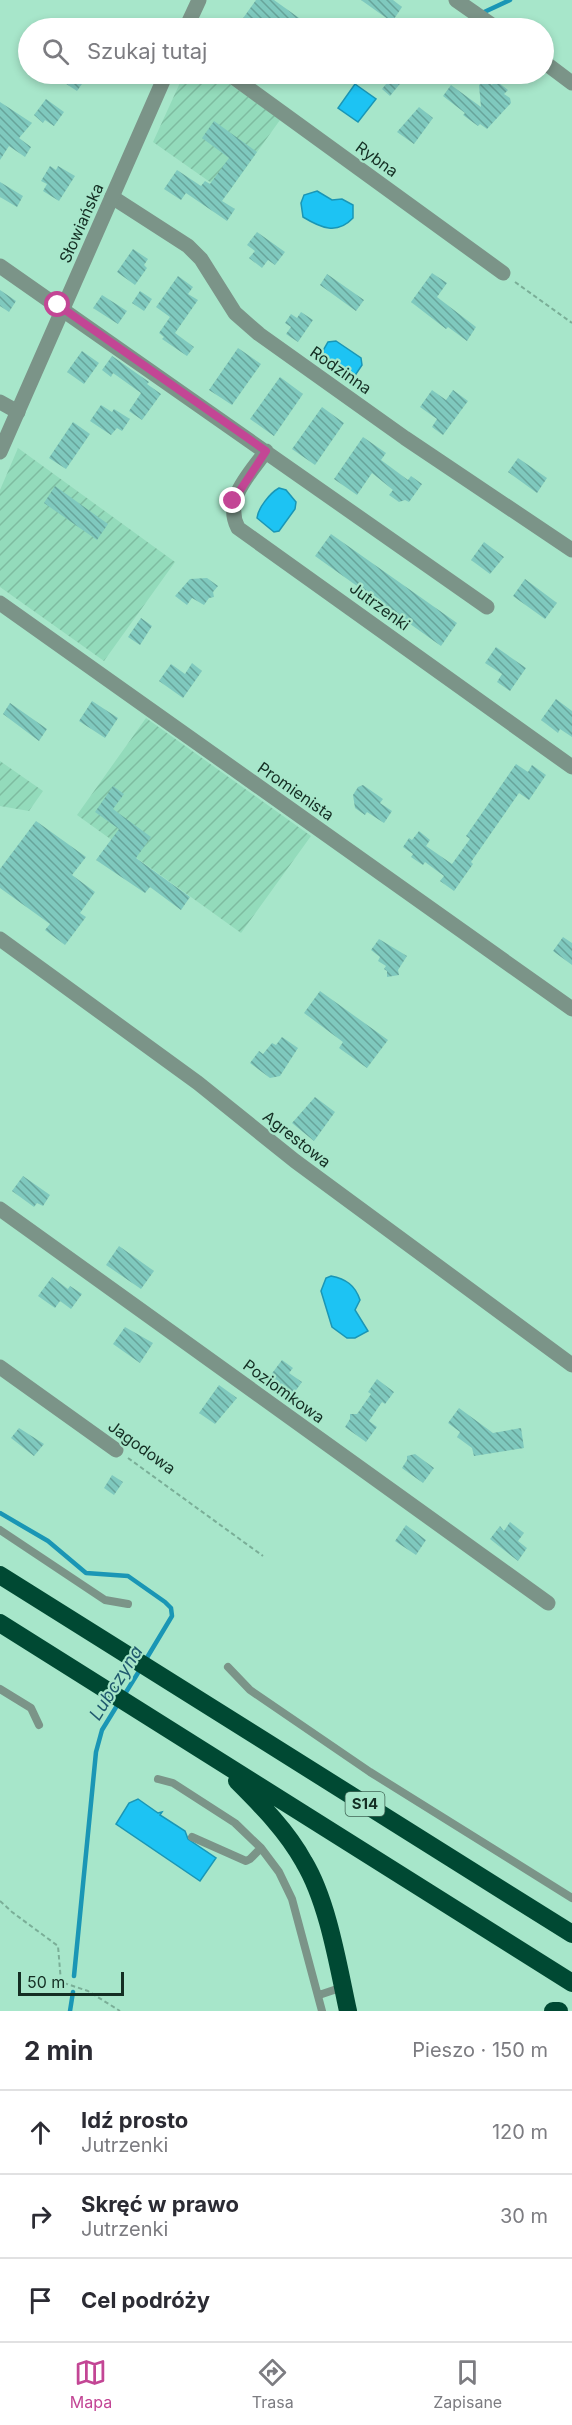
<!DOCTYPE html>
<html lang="pl">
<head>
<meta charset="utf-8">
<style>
	body { margin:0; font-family:Inter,sans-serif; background:#f2f2f3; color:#2b2b33 }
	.scale { position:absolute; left:18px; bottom:15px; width:106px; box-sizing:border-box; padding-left:6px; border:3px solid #142e23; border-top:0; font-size:16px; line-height:21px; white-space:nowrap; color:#142e23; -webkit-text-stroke:4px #a7e6ca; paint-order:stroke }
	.stop { position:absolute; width:18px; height:18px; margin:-14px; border:4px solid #c34695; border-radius:50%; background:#fff }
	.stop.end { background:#c34695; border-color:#fff; box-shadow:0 2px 6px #0008 }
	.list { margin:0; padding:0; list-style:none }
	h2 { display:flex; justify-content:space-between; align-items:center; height:78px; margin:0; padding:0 24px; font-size:26px }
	h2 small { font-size:20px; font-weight:400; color:#7c7c81 }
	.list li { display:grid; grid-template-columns:39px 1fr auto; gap:18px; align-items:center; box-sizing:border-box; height:84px; padding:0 24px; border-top:2px solid #e1e1e2 }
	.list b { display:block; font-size:22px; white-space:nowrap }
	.list p { margin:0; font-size:20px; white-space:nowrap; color:#7c7c81 }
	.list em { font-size:20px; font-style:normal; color:#7c7c81 }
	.icon { flex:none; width:33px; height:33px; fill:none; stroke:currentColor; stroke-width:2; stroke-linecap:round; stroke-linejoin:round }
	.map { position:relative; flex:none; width:572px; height:2011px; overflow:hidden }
	.search { position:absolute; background:#fff; box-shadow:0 3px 9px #0003; left:18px; right:18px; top:18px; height:66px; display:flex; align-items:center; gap:15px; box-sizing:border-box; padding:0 21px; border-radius:33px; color:#7c7c81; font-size:22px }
	.sheet { height:330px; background:#fff }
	nav { display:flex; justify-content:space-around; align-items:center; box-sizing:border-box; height:84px; border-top:2px solid #e1e1e2; background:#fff; font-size:16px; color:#7c7c81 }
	nav a { display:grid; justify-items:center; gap:3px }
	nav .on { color:#c34695 }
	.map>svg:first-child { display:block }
	.industrial { fill:url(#industrial-furrows) }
	.water { fill:#1dc3f3; stroke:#1a96b5; stroke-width:1.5 }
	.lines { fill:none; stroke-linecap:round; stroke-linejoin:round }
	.stream { stroke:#1a96b5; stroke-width:4.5 }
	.building { fill:url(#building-back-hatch) }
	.path { stroke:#7aae97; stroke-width:2; stroke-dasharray:4.5 3; stroke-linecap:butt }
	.service { stroke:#7b9488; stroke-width:8 }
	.minor { stroke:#7b9488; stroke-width:15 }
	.tertiary { stroke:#7b9488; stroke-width:15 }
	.motorway { stroke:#004933; stroke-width:18 }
	.route { stroke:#c34695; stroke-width:8 }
	.labels { text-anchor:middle; stroke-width:4.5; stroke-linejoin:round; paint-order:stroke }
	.shield { fill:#a7e6ca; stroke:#406555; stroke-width:1.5 }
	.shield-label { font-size:15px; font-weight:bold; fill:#142e23 }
	.street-label { font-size:16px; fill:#142e23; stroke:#a7e6ca }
	.water-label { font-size:18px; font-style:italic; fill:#205a6e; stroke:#a7e6ca }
</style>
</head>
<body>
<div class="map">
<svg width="572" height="2011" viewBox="0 0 572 2011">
	<defs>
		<pattern id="industrial-furrows" width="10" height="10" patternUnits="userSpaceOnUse" patternTransform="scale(1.5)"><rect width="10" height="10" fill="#93dbbb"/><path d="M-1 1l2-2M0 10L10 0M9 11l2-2" fill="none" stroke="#7ebca0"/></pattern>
		<pattern id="building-back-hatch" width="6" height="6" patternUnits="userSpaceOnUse" patternTransform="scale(1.5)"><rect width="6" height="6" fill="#7fc9be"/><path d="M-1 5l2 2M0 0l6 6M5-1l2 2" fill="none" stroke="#67a49a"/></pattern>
	</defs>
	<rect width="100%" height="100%" fill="#a7e6ca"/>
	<path class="industrial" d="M184,74H216L280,120L227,194L153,142Z
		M18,448L175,562L104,661L0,587V490Z
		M146,718L311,836L241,933L77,815Z
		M0,761L43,791L29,811L0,806Z"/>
	<path class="water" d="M355,84L376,99L358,122L338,108Z
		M317,191L332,200L342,199L353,205V218C337,235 321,228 303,217L301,203L304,195Z
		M336,341L361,358L362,365L354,377H345L321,361L320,356L328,342Z
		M279,488L286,490L296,502L295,509L279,531L274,532L257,518C258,508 270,493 279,488Z
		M331,1276C346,1279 355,1285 360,1300L355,1310L368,1331L355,1338H347L332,1327L321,1291L326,1278Z
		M138,1799L158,1813L162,1812L160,1815L185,1831L188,1839L216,1858L200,1881L116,1824L129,1803Z"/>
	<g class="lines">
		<path class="stream" d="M480,14L510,0
			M0,1513L48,1541L86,1573L128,1576L165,1602L171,1608L172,1616L145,1661
			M123,1697L141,1668
			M74,1976L96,1752L102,1730L118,1704
			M70,2011L73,1992"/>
	</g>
	<path class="building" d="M256,0H274L313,28H236Z
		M361,0H393L402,7L392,22Z
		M51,74H89L77,91Z
		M394,74H408L390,96L382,89Z
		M495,80L508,90L504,94L510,98L511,103L487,129L480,124L478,126L463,115L465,113L443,96L451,85L481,107L479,85L487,81L492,85Z
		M46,99L64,112L54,126L45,120L43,123L34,115Z
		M0,102L32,123L19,138L31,147L25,157L9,146L0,160Z
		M419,107L433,118L414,144L397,132Z
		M214,121L257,152L222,201L235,209L227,221L186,193L181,200L164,189L177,170L201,186L205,181L210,184L229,158L202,138Z
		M50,166L56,170L58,166L75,176L59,201L43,191L47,184L41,181Z
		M0,182L23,196L17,207L0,197Z
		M257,232L285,252L275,265L268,260L262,268L249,258L255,251L247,245Z
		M133,249L148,259L144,265L147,268L135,285L117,272Z
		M432,273L447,283L437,297L476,327L467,341L448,327L446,329L411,302Z
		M327,274L364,300L356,311L320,285Z
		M178,276L193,287L188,294L198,300L175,333L194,347L187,356L162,339L164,337L159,333L170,317L156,307Z
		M0,290L16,301L9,312L0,306Z
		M140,291L152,299L144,311L132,303Z
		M102,295L127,311L118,324L93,308Z
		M301,312L313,320L298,342L286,334L291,327L285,323L291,314L297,318Z
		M238,348L261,364L232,405L209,390Z
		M82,351L99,363L84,384L67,372Z
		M112,356L149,382L147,384L161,394L142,420L129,411L141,393L113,373L111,377L102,370Z
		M280,377L303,394L274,436L250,419Z
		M432,390L446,400L453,390L468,401L443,435L432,427L437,419L420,407Z
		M101,405L112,412L114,409L130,419L122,431L117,428L111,435L90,421Z
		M322,407L344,423L315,465L292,449Z
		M73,422L90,434L66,469L49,458Z
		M363,437L386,453L381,460L408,480L411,476L422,484L409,502L405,500L399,502L389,495L393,490L372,473L357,495L334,479Z
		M518,458L547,478L537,493L508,472Z
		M55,486L108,524L97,540L44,503Z
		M331,534L457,623L441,646L315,556Z
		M484,542L504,557L490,574L471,560Z
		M207,578L218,586L213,592L214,597L209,598L204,605L192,598L187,605L175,596L190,579Z
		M525,579L557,603L545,619L513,596Z
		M141,618L152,626L140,645L128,637Z
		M496,647L526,668L510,691L497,682L502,674L485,663Z
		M192,663L202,671L183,698L159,681L171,664L185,674Z
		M556,699L572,711V737L560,729L558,733L541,720Z
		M92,701L118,718L105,738L79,721Z
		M10,703L47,729L39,741L3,714Z
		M516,764L528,772L532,765L546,775L529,800L519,793L471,862L473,864L454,891L440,881L444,876L425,862L423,865L411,857L413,854L403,847L409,838L412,840L419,831L430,840L426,846L452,864L470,839L466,836Z
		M363,785L383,799L380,803L392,811L384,823L367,812L365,815L355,808L353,795L358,787Z
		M113,786L124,794L113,809L151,837L136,858L190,897L181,910L150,887L145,893L96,860L119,829L95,812Z
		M36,821L86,857L72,875L95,892L80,913L86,917L65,945L45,930L50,924L0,888V869Z
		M563,937L572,943V965L553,951Z
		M379,939L407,956L398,970L399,975L387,977V971L384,969L386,966L378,961L380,957L371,950Z
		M320,991L388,1040L367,1068L339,1048L343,1042L304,1013Z
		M282,1037L298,1048L280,1076L270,1078L250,1063L259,1051L263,1054L272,1043L276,1045Z
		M315,1097L335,1112L314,1141L292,1123Z
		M23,1176L50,1195L43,1206L37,1203L34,1207L12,1191Z
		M119,1246L154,1271L141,1289L106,1265Z
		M52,1277L68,1289L70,1286L82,1294L71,1309L60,1301L55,1308L38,1296Z
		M125,1327L153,1343L140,1363L113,1344Z
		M282,1360L293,1368L289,1373L302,1382L291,1397L267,1380Z
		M377,1379L394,1392L385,1404L382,1402L369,1421L377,1427L366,1442L345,1427L350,1419V1414H357L371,1394L368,1392Z
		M219,1385L237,1398L215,1424L199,1413Z
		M459,1408L493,1433L521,1428L524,1448L474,1456L472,1448L457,1437L460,1432L448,1423Z
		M19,1428L44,1444L34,1456L11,1438Z
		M415,1454L434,1468L423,1483L402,1468L407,1460V1456Z
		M112,1475L123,1482L114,1495L104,1488Z
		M510,1522L524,1533L518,1541L527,1548L518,1561L490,1539L500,1526L504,1531Z
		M406,1525L426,1540L416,1555L395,1541Z"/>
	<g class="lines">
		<path class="path" d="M515,282L572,323
			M128,1458L263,1556
			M0,1901L12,1912L58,1946L61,1982L88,1991L120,2011"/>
		<path class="service" d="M0,1530L105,1600L128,1604
			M228,1667L250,1690L370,1772L572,1898
			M0,1689L31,1708L39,1725
			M158,1779L173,1783L235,1823L261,1848L279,1872L292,1899L322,2011
			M192,1837L246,1861L250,1859L261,1848
			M319,1995L343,1987"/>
		<path class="minor" d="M456,0L496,28
			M544,62L572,83
			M229,74L503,273
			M112,197L188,246L201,259L235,313L259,334L405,438L572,550
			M0,266L487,607
			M0,402L18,412
			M266,451C250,474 223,499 238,528L572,767
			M0,603L572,1009
			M0,939L198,1083L295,1161L572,1365
			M0,1209L548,1603
			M0,1367L116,1450"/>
		<path class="tertiary" d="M186,28L199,0
			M0,452L166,74"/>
		<path class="motorway" d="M0,1575L572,1934
			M0,1623L572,1983
			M237,1781C262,1806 287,1831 304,1862C328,1902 338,1965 348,2011
			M553,2011H559"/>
	</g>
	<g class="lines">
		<path class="route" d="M58,305L266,451L233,501"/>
	</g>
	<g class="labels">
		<rect class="shield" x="345.5" y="1792" width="39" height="24" rx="4.5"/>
		<g class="shield-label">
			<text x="365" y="1809">S14</text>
		</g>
		<g class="street-label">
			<text transform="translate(377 159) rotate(36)" y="6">Rybna</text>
			<text transform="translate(81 223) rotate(-66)" y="6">Słowiańska</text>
			<text transform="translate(341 370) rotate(35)" y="6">Rodzinna</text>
			<text transform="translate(380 606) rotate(36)" y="6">Jutrzenki</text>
			<text transform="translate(296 791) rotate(35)" y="6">Promienista</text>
			<text transform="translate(297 1139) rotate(38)" y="6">Agrestowa</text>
			<text transform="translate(284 1391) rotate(36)" y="6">Poziomkowa</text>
			<text transform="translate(142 1447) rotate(36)" y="6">Jagodowa</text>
		</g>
		<g class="water-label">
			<text transform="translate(116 1683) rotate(-58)" y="6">Lubczyna</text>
		</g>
	</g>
</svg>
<div class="scale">50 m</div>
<div class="stop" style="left:58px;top:305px"></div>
<div class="stop end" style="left:233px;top:501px"></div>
<div class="search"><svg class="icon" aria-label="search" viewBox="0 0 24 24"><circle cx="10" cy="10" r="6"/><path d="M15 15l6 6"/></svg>Szukaj tutaj</div>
</div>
<section class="sheet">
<h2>2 min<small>Pieszo · 150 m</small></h2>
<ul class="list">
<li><svg class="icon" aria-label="ahead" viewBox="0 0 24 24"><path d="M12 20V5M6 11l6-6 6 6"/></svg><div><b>Idź prosto</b><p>Jutrzenki</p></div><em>120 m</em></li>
<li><svg class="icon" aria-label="right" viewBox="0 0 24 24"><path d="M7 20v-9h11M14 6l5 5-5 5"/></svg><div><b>Skręć w prawo</b><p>Jutrzenki</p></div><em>30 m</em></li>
<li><svg class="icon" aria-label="arrive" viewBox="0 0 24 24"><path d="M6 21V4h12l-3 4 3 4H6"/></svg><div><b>Cel podróży</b></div></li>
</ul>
</section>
<nav>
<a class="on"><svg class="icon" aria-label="map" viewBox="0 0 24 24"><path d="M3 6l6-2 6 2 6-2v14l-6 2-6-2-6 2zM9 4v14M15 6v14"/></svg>Mapa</a>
<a><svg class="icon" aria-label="directions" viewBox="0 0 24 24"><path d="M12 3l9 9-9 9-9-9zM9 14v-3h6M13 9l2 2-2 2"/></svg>Trasa</a>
<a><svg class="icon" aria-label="saved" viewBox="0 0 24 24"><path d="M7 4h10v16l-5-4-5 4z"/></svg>Zapisane</a>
</nav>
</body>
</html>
